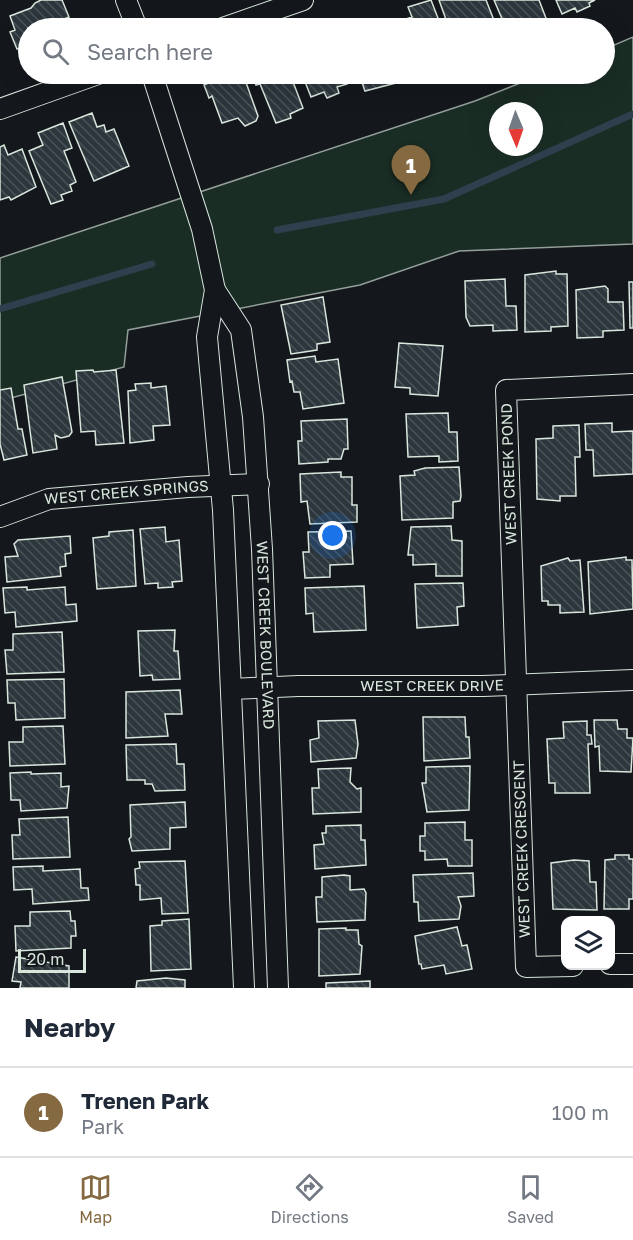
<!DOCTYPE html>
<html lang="en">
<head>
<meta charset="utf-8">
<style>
	body { margin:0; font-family:"Golos Text",sans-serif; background:#f6f6f7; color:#1f2937 }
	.controls { position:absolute; right:18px; bottom:18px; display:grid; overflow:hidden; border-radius:12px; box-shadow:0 6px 24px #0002 }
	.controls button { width:54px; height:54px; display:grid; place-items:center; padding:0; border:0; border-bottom:2px solid #e0e1e3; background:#fff; color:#1f2937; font:30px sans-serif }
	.compass { position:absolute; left:489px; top:102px; width:54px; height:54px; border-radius:50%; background:#fff; box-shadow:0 6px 24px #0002; rotate:178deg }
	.scale { position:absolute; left:18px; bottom:15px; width:68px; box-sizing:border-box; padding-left:6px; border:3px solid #d8e6dc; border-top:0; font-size:16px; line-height:21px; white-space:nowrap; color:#d8e6dc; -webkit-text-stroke:4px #14181c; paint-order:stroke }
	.you { position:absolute; left:333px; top:536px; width:21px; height:21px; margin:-15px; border:4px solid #fff; border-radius:50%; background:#1a73e8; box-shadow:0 0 0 9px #1a73e833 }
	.badge { display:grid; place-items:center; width:39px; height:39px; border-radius:50%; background:#846941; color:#fff; font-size:20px; font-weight:700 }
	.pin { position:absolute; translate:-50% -50px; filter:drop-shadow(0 2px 3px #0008) }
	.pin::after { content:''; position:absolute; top:32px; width:21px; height:18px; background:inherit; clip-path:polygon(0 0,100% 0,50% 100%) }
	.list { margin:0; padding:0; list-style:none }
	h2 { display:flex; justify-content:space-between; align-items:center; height:78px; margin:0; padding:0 24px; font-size:26px }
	h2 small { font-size:20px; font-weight:400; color:#747a83 }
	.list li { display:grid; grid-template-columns:39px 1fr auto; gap:18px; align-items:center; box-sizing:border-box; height:90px; padding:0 24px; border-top:2px solid #e0e1e3 }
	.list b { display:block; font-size:22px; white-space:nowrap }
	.list p { margin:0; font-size:20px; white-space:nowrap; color:#747a83 }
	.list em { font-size:20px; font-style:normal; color:#747a83 }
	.icon { flex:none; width:33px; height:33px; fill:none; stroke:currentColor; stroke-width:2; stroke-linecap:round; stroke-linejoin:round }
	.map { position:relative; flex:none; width:633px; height:988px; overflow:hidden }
	.search { position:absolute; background:#fff; box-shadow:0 6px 24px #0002; left:18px; right:18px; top:18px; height:66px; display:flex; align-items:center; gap:15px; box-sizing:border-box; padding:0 21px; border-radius:33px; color:#747a83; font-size:22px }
	.sheet { height:168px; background:#fff }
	nav { display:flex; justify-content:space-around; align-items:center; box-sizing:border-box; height:84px; border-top:2px solid #e0e1e3; background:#fff; font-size:16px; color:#747a83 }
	nav a { display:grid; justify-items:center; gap:3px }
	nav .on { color:#846941 }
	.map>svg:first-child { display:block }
	.green { fill:#1a2d24; stroke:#939e99; stroke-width:1.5; fill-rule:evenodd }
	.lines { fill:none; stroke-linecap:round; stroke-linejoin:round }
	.stream { stroke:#2f3f4d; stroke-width:7 }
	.building { fill:url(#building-back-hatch); stroke:#d8e6dc; stroke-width:1.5 }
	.street-casing { stroke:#d8e6dc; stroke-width:22 }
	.street { stroke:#14181c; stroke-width:20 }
	.labels { text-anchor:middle; stroke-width:4.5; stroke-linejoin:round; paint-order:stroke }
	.street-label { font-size:15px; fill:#d8e6dc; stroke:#14181c }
</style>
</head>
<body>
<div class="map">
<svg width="633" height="988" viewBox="0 0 633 988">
	<defs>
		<pattern id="building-back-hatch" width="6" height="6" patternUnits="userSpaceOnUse" patternTransform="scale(1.5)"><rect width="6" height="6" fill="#2c363c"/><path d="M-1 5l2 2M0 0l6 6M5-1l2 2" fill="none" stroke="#4a5358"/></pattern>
	</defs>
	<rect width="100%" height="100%" fill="#14181c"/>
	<path class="green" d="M633,37V244L459,251L360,285L128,330L124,367L0,401V258L475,101L543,74H604L605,49ZM498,111H534V147H498Z"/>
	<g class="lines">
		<path class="stream" d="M277,230L444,199L633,114
			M0,309L152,264"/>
	</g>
	<path class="building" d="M41,0H62L69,17L59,21L62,28H28V45L17,49L10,32L15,30L10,16L31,8L35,3Z
		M431,0L441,26L439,28H396L394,23L412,17L408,7Z
		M439,0H486L497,28H449Z
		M494,0H539L549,26L506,28Z
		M556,0H595L589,3L590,6L577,12L575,8L562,14Z
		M218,74H243L258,116L256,121L245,126L238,118L222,123L212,96L209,98L204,85L220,78Z
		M251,74H290L303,108L290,114L291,118L276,123L260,84L256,85Z
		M302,74H343L347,84L337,87L339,93L327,98L324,92L311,97Z
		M359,74H404L405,77L395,81L396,83L365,91Z
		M92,113L97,127L104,125L106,132L114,129L129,166L94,181L69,122Z
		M63,123L72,148L64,151L76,182L70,185L72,191L61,195L63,200L51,204L29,151L43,145L38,133Z
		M4,145L8,155L22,149L36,187L11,200L9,197L0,200V147Z
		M556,271V274H567L568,326L551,327V331L525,332V275Z
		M505,279L506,306H516L517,330L493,331V325L470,326L466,317L465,281Z
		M629,282H633V328H630Z
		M605,286L608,289V302H623L624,330L603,331V337L577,338L576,290Z
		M323,297L330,342L317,344V350L291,354L281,305Z
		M399,343L443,346L438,396L410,394V388L395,387Z
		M315,356L316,362L338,359L344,403L303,409L300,392H294L292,381L290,382L287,360Z
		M93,370L94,372L116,370L124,443L96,445L95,431L81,432L76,371Z
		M62,377L72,432L69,436L61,438L55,435L57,449L33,453L24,385Z
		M151,383V388L166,386L170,425L153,426L154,440L130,443L128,391L136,390L135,384Z
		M11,388L18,429H22L27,455L4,460L0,444V390Z
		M448,413L449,432H457L458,461L439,462V456L408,457L406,414Z
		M347,419L348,449H344L341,459H328V462L299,464L298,441H302L301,421Z
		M612,423V432L633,431V474L594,476L593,450H586L585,424Z
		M579,425L580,457H575L576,496H560V501L537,499L536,439L553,438V426Z
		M459,467L461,496L460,501L453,502V518L402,520L400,476L415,475L414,471L425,468Z
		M341,472V477H352V505H357V522L310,524L307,501L301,502L300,474Z
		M451,526L452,540L462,541V576H436V564L413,565V555H408L411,527Z
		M165,527L166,542L179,540L182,581L172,582L173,587L158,588V583L145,584L140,529Z
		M133,530L136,586L97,589L93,538L109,536V532Z
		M351,531L353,564L330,565V577L305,578L303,552H309L308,532Z
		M70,536L71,553L65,554L66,566L60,567L61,576L7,582L5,557L18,556L14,544L18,540Z
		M626,557V560H632L633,609L590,614L588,562Z
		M568,558L570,561L580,560L584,612L560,613V605H548V601H542L541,566Z
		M463,583L464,606L457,607L458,625L417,628L415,584Z
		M364,586L366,630L314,632L313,613L306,614L305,588Z
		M27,587V590L65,587L66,605L76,604L77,621L16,627L15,612L5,613L3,588Z
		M175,630L174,651H178L180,679L153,680L152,675L140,676L138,631Z
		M62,632L64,672L7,674L5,650H13V634Z
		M64,679L65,718L16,720L15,703H8L7,680Z
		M180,690L182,714H165L168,736L126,738V692Z
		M423,717H465L466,737H469L470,758L424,761Z
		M355,720L358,744L356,758L311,762L310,740L319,738L318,721Z
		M594,720H617L618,729H627V738H633L631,772L600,771L599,746L595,747Z
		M587,721V735H591L592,744H588L590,793H555V783H549L547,739L564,738L563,722Z
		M63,726L65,764L10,766L9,742H23V727Z
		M176,744L177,764H184L185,790L155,791L152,784H145V780H127L126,745Z
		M470,766L469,810L427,812L422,783H426V767Z
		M351,768L350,782L357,789L361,788V812L313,814L312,788H319L318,769Z
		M31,772V774L61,773V787L69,786L67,808L21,811L20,800H11L10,773Z
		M185,802L186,827L170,828V849L132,851L129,839L131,837L130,805Z
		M68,817L70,857L13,859L12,835H20L19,819Z
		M465,822V840H472V866H448L447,859L425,860V851H420V836H425V823Z
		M361,825V840H365L366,865L315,869L314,845L324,844L322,833H326V826Z
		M615,855H629V859H633V899H629V909H604L605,860L615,859Z
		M574,860L589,861L590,882H596L597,910L553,909L551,863Z
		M185,861L188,913L162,914L161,898L140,900V885H136L135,869L140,868L139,862Z
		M43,866V871L80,869L81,888H88L89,900L33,904L32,889L14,890L13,867Z
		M473,873L474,896L458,897L461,906L459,919L419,921L418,902H414L413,875Z
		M344,875L350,876V890L364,889L366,893L365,920L317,922L316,897H322V877Z
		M70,911L71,921H75L76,936H71V948L16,951L15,926H30V912Z
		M189,919L191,969L151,971L150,926L162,925V921Z
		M457,927L462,946L467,945L472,969L446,974L444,965L422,969L421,964H419L415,936Z
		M346,928V930H358L359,944L362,946L360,974L319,976V929Z
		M16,957L69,966V988H20L21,982L12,981Z
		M166,978L185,980V988H136L137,981Z
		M370,981V988H326V983Z"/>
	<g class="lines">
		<defs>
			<g id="street">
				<path d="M126,0L137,28"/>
				<path d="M223,28L303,0"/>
				<path d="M152,74L202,229L215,290L207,337L223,510L244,988"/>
				<path d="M0,109L98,74"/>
				<path id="s1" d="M215,290L241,330L253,417L262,549L278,988"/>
				<path id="s2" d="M0,517L49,499L188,487L259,484"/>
				<path id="s3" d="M231,689L298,686H483L633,680"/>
				<path d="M610,964H633"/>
				<path d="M573,966L526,967L506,390L633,384"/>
			</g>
		</defs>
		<use href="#street" class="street-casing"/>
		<use href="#street" class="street"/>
	</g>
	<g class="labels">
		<g class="street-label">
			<text transform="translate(509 474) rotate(-92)" y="5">WEST CREEK POND</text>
			<text dy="5" stroke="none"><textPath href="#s2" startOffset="130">WEST CREEK SPRINGS</textPath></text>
			<text dy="5" stroke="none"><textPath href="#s1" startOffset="354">WEST CREEK BOULEVARD</textPath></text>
			<text dy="5" stroke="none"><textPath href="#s3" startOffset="201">WEST CREEK DRIVE</textPath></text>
			<text transform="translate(522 849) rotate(-92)" y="5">WEST CREEK CRESCENT</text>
		</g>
	</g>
</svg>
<div class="controls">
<button><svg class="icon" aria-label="layers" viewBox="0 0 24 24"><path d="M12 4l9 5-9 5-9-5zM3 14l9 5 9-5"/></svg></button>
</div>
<svg class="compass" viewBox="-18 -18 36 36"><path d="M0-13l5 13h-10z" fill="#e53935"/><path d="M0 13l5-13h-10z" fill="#747a83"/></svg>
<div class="scale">20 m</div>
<div class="you"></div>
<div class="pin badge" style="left:411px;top:195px">1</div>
<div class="search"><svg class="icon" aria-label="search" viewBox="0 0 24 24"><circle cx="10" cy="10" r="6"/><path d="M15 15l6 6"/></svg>Search here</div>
</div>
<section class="sheet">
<h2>Nearby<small></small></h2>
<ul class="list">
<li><span class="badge">1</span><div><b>Trenen Park</b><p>Park</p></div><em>100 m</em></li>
</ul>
</section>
<nav>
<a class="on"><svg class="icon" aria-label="map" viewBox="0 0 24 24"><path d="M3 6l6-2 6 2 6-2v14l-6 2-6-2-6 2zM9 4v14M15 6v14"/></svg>Map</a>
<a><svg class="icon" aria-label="directions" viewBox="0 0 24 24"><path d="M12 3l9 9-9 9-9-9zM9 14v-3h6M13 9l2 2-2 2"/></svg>Directions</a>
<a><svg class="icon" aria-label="saved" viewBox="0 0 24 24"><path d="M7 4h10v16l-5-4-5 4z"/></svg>Saved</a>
</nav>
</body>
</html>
